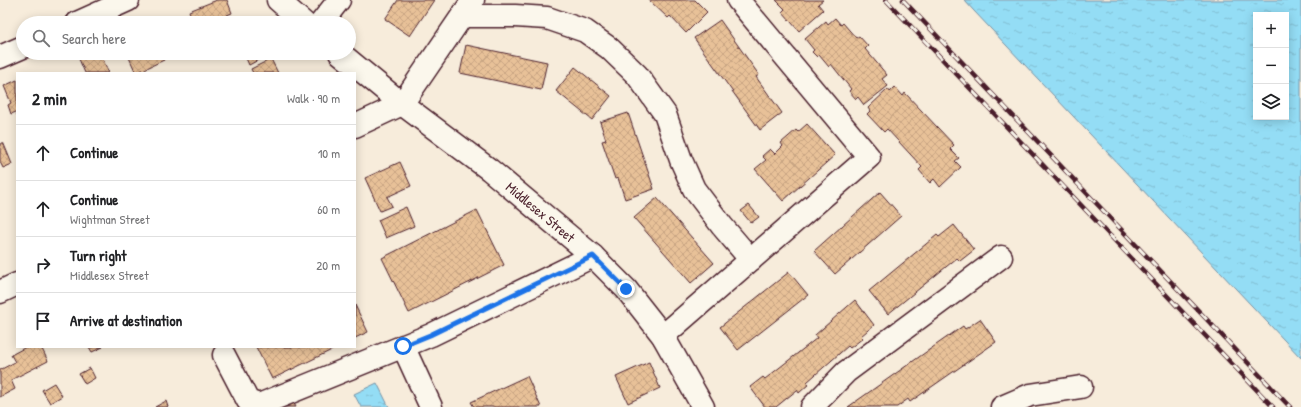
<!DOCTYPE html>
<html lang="en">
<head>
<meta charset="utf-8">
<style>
	body { margin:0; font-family:"Patrick Hand",sans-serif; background:#f6f6f6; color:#202124 }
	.controls { position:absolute; right:12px; top:12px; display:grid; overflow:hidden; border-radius:0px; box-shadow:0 2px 10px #0003 }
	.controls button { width:36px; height:36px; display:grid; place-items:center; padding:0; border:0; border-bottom:1px solid #e0e0e0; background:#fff; color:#202124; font:20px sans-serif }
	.stop { position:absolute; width:12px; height:12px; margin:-9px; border:3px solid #1a73e8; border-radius:50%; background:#fff }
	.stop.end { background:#1a73e8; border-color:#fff; box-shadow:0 1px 4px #0008 }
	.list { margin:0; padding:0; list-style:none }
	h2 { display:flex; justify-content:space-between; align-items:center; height:52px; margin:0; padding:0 16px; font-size:17px }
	h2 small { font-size:13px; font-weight:400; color:#757577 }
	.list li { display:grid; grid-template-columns:26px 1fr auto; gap:12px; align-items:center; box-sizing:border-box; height:56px; padding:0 16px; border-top:1px solid #e0e0e0 }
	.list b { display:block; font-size:15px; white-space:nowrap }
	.list p { margin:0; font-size:13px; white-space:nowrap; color:#757577 }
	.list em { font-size:13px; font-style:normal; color:#757577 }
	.icon { flex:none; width:22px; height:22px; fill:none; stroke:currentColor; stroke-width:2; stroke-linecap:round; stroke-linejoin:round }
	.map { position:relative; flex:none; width:1301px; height:407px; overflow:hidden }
	.search { position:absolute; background:#fff; box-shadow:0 2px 10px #0003; left:16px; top:16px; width:340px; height:44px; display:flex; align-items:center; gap:10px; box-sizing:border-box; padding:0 14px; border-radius:22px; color:#757577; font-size:15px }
	.panel { position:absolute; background:#fff; box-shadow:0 2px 10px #0003; left:16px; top:72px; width:340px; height:276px; border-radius:0px }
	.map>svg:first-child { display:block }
	.water { fill:url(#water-ripples); stroke:#7691a4; fill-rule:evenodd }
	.building { fill:url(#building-cross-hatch); stroke:#4a1f2b }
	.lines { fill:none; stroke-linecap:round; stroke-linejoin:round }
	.minor-casing { stroke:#4a1f2b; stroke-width:25 }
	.major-casing { stroke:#4a1f2b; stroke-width:25 }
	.minor { stroke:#fbf7ec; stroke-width:22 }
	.major { stroke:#fbf7ec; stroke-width:22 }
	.rail-casing { stroke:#4a1f2b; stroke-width:4.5 }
	.rail { stroke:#fbf7ec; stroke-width:3; stroke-dasharray:9; stroke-linecap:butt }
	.route { stroke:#1a73e8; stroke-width:5 }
	.labels { text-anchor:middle; stroke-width:3; stroke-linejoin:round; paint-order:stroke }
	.street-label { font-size:14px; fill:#4a1f2b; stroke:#fbf7ec }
</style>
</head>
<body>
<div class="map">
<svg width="1301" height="407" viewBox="0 0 1301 407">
	<defs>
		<pattern id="water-ripples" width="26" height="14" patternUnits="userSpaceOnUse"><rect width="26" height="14" fill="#94ddf5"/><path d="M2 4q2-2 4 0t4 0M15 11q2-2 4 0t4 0" fill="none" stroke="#81bdd2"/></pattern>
		<pattern id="building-cross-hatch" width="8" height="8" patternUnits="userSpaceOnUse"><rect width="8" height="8" fill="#e8c198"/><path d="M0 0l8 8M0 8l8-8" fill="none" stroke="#c8a583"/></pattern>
	</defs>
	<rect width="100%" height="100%" fill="#f7ecdb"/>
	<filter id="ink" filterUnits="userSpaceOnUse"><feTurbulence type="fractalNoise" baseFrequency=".025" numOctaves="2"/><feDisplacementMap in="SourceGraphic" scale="8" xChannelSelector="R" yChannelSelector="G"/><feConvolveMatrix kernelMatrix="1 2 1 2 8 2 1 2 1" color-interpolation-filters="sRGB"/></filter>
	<g filter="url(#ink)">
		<path class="water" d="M964,0H1301V358L974,11ZM1256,15H1286V117H1256Z
			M377,383L389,407H361L354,394Z"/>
		<path class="building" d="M217,0H227L232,13L227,15L228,17L215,23H194L189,11Z
			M398,0H434L410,36L385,19Z
			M649,0H695L707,12L686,33L670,16L668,18Z
			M776,0H823L818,4L823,10L799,31L782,12L785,9Z
			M835,18L841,25L843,23L856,38L859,36L868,46L865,49L887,75L882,79L888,86L864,105L858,97L856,99L849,91L851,89L831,64L829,67L819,55L817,57L812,52L814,50L805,39L826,21L828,24Z
			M720,20L759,75L756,77L782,113L760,130L694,38Z
			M466,45L547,62L541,90L460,73Z
			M93,53H100L109,73H85L79,59Z
			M127,53H161L164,60L136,73Z
			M251,53H260L262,58L249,65L245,56Z
			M271,59L278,73H253L251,69Z
			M575,67L611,96L592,120L556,91Z
			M17,80V115L16,112L11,114L8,105L11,103L4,86Z
			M895,87L903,96L905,93L954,145L950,149L959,158L955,161L961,167L940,187L934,179L930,183L919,170L922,167L887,129L884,132L867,114L870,111L868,108L888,89L890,92Z
			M628,113L654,189L625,199L618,178L615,179L602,141L606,140L600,122Z
			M807,124L835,155L783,201L755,169L766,160L762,156L770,149L775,154L783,146L781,143L796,130L798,132Z
			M3,142L12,164L3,168L0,162V144Z
			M400,162L411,186L387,197L392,206L380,211L365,178Z
			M880,192L901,216L835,274L814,251Z
			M657,198L714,263L691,283L634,218Z
			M749,205L759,217L751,223L741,211Z
			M406,207L414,226L386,238L378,220Z
			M477,210L504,265L409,313L382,258Z
			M954,225L974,250L960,261L957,258L888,314L869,291L937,235L939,237Z
			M789,272L808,295L738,350L720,327Z
			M855,300L874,325L861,336L863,338L850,348L848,346L807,382L809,384L799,393L797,390L776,407H765L750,387L763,377L765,379L817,338L815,335Z
			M355,305L368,332L355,338Z
			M980,319L996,342L910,402L908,399L897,407H848L963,326L965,329Z
			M26,347H41L48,361L11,380L15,389L0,397V370L15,362L11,355Z
			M89,347H103L92,352Z
			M256,347H338L272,379Z
			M649,362L660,388L628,403L616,377Z
			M90,368L95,378L85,384L79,374Z
			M527,376L541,407H474L471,402Z
			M54,383L62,396L50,403L42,390Z
			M166,401L168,407H155Z
			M293,402L296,407H283Z"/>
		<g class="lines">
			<defs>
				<path id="minor" d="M462,16H515L547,18L585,31L609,48L637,75L665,114L681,160L694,189L722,226L751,260
					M77,23L128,0
					M321,23L339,0
					M0,57L23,47
					M355,126L402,104L473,0
					M0,292L17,284
					M663,336L869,157L738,0
					M403,346L431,407
					M224,355L248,401L259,405L431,335L593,256
					M812,407L846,372L1001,257
					M1002,407L1030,395L1081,387"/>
				<g id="major">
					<path d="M278,0L304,23"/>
					<path id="s1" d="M340,53L402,104L490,170L593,256L626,289L663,336L703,407"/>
				</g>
			</defs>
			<use href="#minor" class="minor-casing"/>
			<use href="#major" class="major-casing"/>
			<use href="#minor" class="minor"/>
			<use href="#major" class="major"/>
			<defs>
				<path id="rail" d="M886,0L1273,407
					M903,0L1290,407"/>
			</defs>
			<use href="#rail" class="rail-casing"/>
			<use href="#rail" class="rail"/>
		</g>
	</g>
	<g class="lines" filter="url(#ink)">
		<path class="route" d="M403,346L430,335L593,256L626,289"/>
	</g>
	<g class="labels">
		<g class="street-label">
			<text dy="5" stroke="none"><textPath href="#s1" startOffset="256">Middlesex Street</textPath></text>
		</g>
	</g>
</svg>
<div class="controls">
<button>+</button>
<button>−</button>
<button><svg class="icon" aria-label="layers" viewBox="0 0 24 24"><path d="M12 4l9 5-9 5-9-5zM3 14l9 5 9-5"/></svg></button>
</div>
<div class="stop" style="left:403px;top:346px"></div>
<div class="stop end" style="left:626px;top:289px"></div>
<div class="search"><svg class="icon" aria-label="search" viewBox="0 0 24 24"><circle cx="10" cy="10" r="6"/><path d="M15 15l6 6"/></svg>Search here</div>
<section class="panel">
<h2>2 min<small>Walk · 90 m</small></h2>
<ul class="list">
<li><svg class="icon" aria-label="ahead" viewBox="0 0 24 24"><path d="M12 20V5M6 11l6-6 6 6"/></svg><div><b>Continue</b></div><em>10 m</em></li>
<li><svg class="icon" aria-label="ahead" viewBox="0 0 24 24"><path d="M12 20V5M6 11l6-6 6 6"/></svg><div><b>Continue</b><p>Wightman Street</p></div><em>60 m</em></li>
<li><svg class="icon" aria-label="right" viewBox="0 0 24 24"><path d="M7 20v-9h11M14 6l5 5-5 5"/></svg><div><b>Turn right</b><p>Middlesex Street</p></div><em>20 m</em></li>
<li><svg class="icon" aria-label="arrive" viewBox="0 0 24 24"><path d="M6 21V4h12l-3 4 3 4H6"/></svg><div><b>Arrive at destination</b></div></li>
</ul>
</section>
</div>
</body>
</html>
